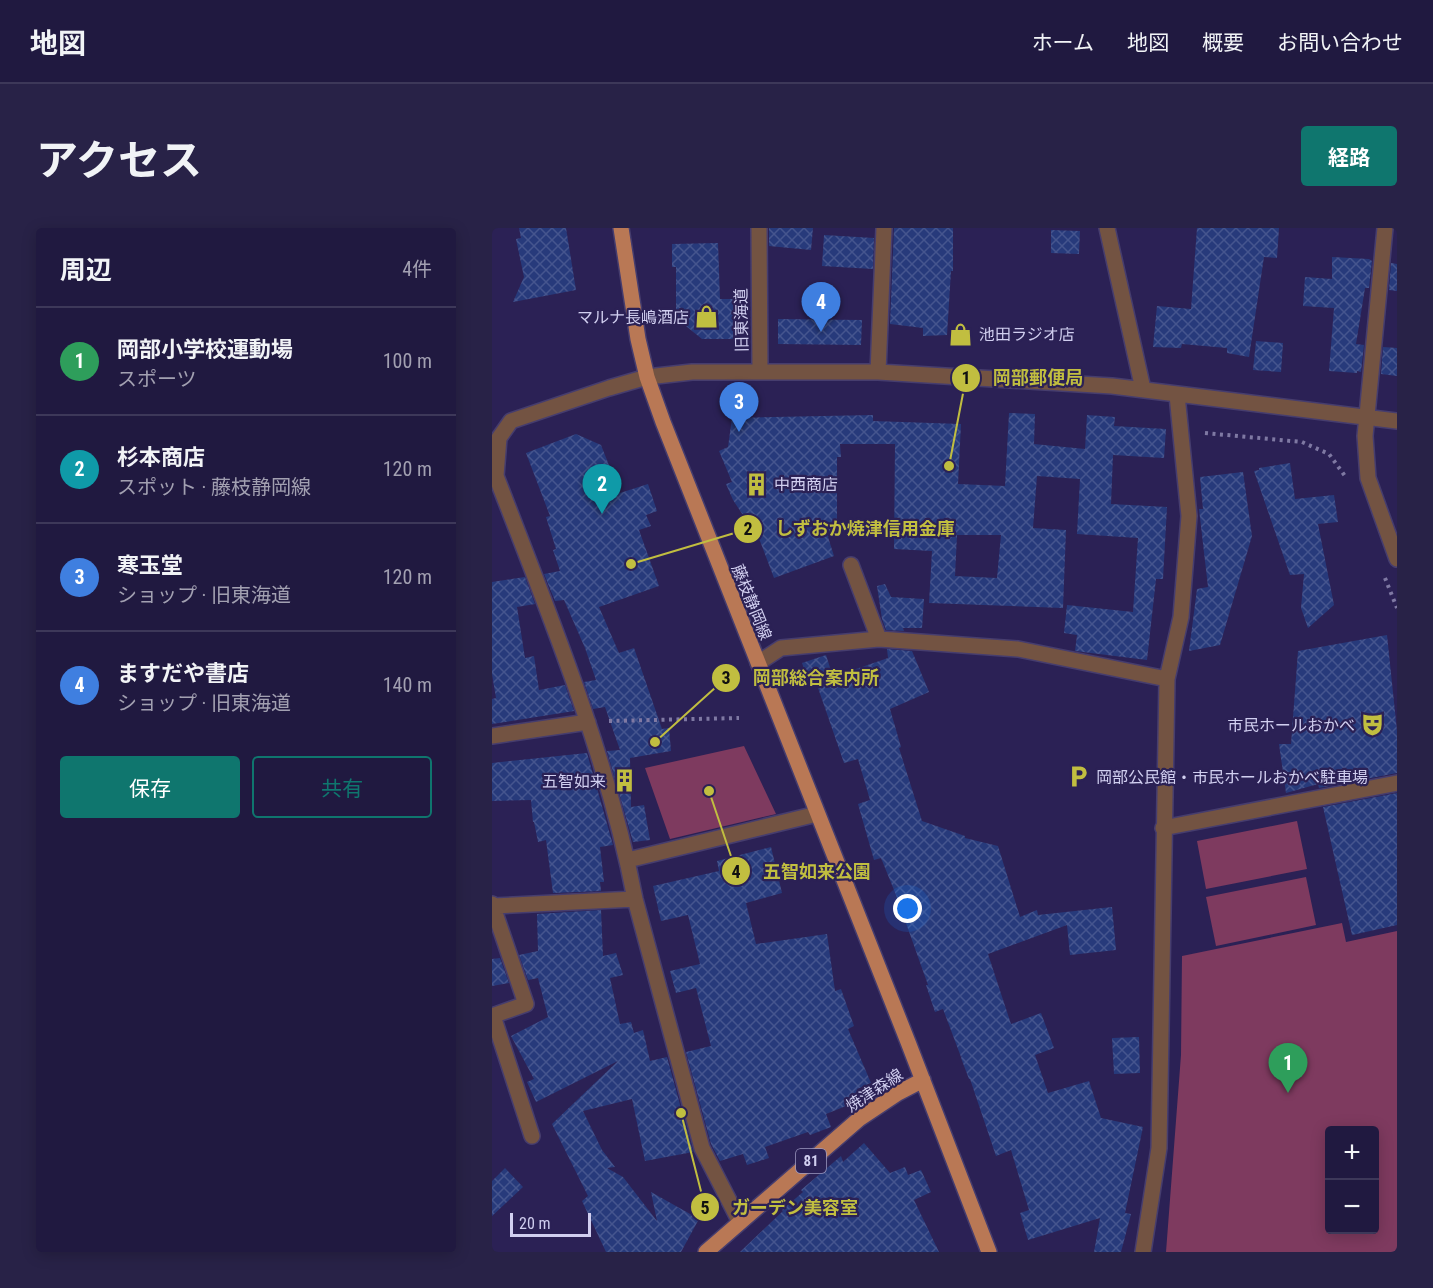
<!DOCTYPE html>
<html lang="ja">
<head>
<meta charset="utf-8">
<style>
	body { margin:0; font-family:"Roboto Condensed","Noto Sans JP",sans-serif; background:#282247; color:#f1f3f6 }
	.controls { position:absolute; right:18px; bottom:18px; display:grid; overflow:hidden; border-radius:6px; box-shadow:0 3px 15px #0003 }
	.controls button { width:54px; height:54px; display:grid; place-items:center; padding:0; border:0; border-bottom:2px solid #3d3859; background:#201940; color:#f1f3f6; font:30px sans-serif }
	.scale { position:absolute; left:18px; bottom:15px; width:81px; box-sizing:border-box; padding-left:6px; border:3px solid #d1cff0; border-top:0; font-size:16px; line-height:21px; white-space:nowrap; color:#d1cff0; -webkit-text-stroke:4px #2b2155; paint-order:stroke }
	.you { position:absolute; left:416px; top:681px; width:21px; height:21px; margin:-15px; border:4px solid #fff; border-radius:50%; background:#1a73e8; box-shadow:0 0 0 9px #1a73e833 }
	.badge { display:grid; place-items:center; width:39px; height:39px; border-radius:50%; background:#0f766e; color:#fff; font-size:20px; font-weight:700 }
	.pin { position:absolute; translate:-50% -50px; filter:drop-shadow(0 2px 3px #0008) }
	.pin::after { content:''; position:absolute; top:32px; width:21px; height:18px; background:inherit; clip-path:polygon(0 0,100% 0,50% 100%) }
	.list { margin:0; padding:0; list-style:none }
	h2 { display:flex; justify-content:space-between; align-items:center; height:78px; margin:0; padding:0 24px; font-size:26px }
	h2 small { font-size:20px; font-weight:400; color:#a2a0b1 }
	.list li { display:grid; grid-template-columns:39px 1fr auto; gap:18px; align-items:center; box-sizing:border-box; height:108px; padding:0 24px; border-top:2px solid #3d3859 }
	.list b { display:block; font-size:22px; white-space:nowrap }
	.list p { margin:0; font-size:20px; white-space:nowrap; color:#a2a0b1 }
	.list em { font-size:20px; font-style:normal; color:#a2a0b1 }
	.actions { display:flex; gap:12px; padding:18px 24px }
	.actions a { flex:1; padding:14px 0; border:2px solid #0f766e; border-radius:6px; text-align:center; font-size:21px; color:#0f766e }
	.actions .main { background:#0f766e; color:#fff }
	.map { position:relative; flex:none; width:905px; height:1024px; overflow:hidden; border-radius:6px }
	header { display:flex; align-items:center; gap:36px; box-sizing:border-box; height:84px; padding:0 30px; background:#201940; border-bottom:2px solid #3d3859 }
	header strong { font-size:28px }
	nav { display:flex; gap:33px; margin-inline-start:auto; font-size:21px }
	.intro { display:flex; align-items:center; justify-content:space-between; box-sizing:border-box; height:144px; padding:0 36px }
	h1 { margin:0; font-size:42px }
	.button { padding:15px 27px; border-radius:6px; background:#0f766e; color:#fff; font-size:21px; font-weight:700 }
	main { display:flex; gap:36px; padding:0 36px }
	aside { flex:1; background:#201940; border-radius:6px; box-shadow:0 3px 15px #0003 }
	.map>svg:first-child { display:block }
	.park { fill:#7e3a5f; fill-rule:evenodd }
	.building { fill:url(#building-cross-hatch); fill-rule:evenodd }
	.lines { fill:none; stroke-linecap:round; stroke-linejoin:round }
	.minor-casing { stroke:#463d6e; stroke-width:18 }
	.major-casing { stroke:#463d6e; stroke-width:18 }
	.path { stroke:#7f79a3; stroke-width:4; stroke-dasharray:3 4.5; stroke-linecap:butt }
	.minor { stroke:#735342; stroke-width:15 }
	.major { stroke:#b97855; stroke-width:15 }
	.labels { text-anchor:middle; stroke-width:4.5; stroke-linejoin:round; paint-order:stroke }
	.shield { fill:#2b2155; stroke:#9f9bc2; stroke-width:1.5 }
	.shield-label { font-size:15px; font-weight:bold; fill:#d1cff0 }
	.poi-label { font-size:16px; fill:#d1cff0; stroke:#2b2155; text-anchor:end }
	.street-label { font-size:16px; fill:#d1cff0; stroke:#2b2155 }
	.leader { fill:none; stroke:#c1be40; stroke-width:2 }
	.callout-dot { fill:#c1be40; stroke:#2b2155; stroke-width:2 }
	.mark-label { font-size:18px; text-anchor:middle; font-weight:bold; fill:#111 }
	.callout-label { font-size:18px; text-anchor:middle; font-weight:bold; fill:#c1be40; stroke:#2b2155; stroke-width:4.5; stroke-linejoin:round; paint-order:stroke }
</style>
</head>
<body>
<header>
<strong>地図</strong>
<nav><a>ホーム</a><a>地図</a><a>概要</a><a>お問い合わせ</a></nav>
</header>
<div class="intro"><h1>アクセス</h1><a class="button">経路</a></div>
<main>
<aside>
<h2>周辺<small>4件</small></h2>
<ul class="list">
<li><span class="badge" style="background:#2e9e5b">1</span><div><b>岡部小学校運動場</b><p>スポーツ</p></div><em>100 m</em></li>
<li><span class="badge" style="background:#0f9aa8">2</span><div><b>杉本商店</b><p>スポット · 藤枝静岡線</p></div><em>120 m</em></li>
<li><span class="badge" style="background:#3f7fe0">3</span><div><b>寒玉堂</b><p>ショップ · 旧東海道</p></div><em>120 m</em></li>
<li><span class="badge" style="background:#3f7fe0">4</span><div><b>ますだや書店</b><p>ショップ · 旧東海道</p></div><em>140 m</em></li>
</ul>
<div class="actions"><a class="main">保存</a><a>共有</a></div>
</aside>
<div class="map">
<svg width="905" height="1024" viewBox="0 0 905 1024">
	<defs>
		<pattern id="building-cross-hatch" width="8" height="8" patternUnits="userSpaceOnUse" patternTransform="scale(1.5)"><rect width="8" height="8" fill="#273a7b"/><path d="M0 0l8 8M0 8l8-8" fill="none" stroke="#45558e"/></pattern>
	</defs>
	<rect width="100%" height="100%" fill="#2b2155"/>
	<path class="park" d="M252,518L284,586L178,611L153,540Z
		M805,593L815,641L714,661L705,613Z
		M814,649L824,697L724,718L714,669Z
		M850,695L854,714L905,703V1024H674L689,827L690,728ZM838,902H882V1002H838Z"/>
	<path class="building" d="M27,0H74L84,62L21,74L32,49L24,11L29,10Z
		M277,0H321L319,22L277,18Z
		M402,0H461V43H459L455,107L431,108V100L398,96Z
		M705,0H787L785,30L772,29L757,129L735,125V120L690,116L689,120L661,119L665,78L699,81Z
		M559,2L588,3L587,26L559,25Z
		M332,7L382,10L381,41L330,38Z
		M226,15L228,71H244V111H210L184,90V39H180V16Z
		M840,29L877,31L880,33L877,60H873L864,116L872,117L869,144L865,143V145L837,143L842,80L811,78L813,49L840,51Z
		M899,35L905,36V63L897,62Z
		M286,91L370,92L369,117L286,116Z
		M764,113L791,115L789,144L761,142Z
		M891,119L905,120V148L889,146Z
		M517,185L543,186L542,216L593,221L595,187L623,189L622,198L674,201L672,230L621,227L619,276L675,279L671,351H664L655,432L583,423L585,407L572,405L575,377L641,384L646,310L585,306L588,251L545,248L541,300L574,302L571,380L437,375L440,323L402,321L403,216H348L349,229H345V309H336L342,328L282,350L268,313L241,272L234,256L240,254L227,223L236,219L240,190L381,187V193L469,196L466,256L513,258ZM465,307H509L505,350L463,348Z
		M84,206L109,217L128,265L156,256L165,283L154,287L159,298L147,302L167,358L107,379L127,425L142,420L170,501L177,500L179,523L138,530L139,579L152,577L158,612L141,614L115,523L128,522L113,479L101,481L92,454L104,452L93,420L72,372L63,373L52,346L68,343L61,322L64,321L54,289L58,288L34,225Z
		M798,235L803,271L842,267L846,294L826,296L842,377L816,400L809,380L812,346L798,347L762,243L767,242V240Z
		M751,244L760,308L728,417L697,423L705,361L716,359L707,281H711L708,249Z
		M33,349L43,376L25,379L33,430L42,428L47,462L73,457L82,483L0,496V471L4,470L0,446V354Z
		M393,356L399,369L432,371L430,400H411L412,403L394,402L390,391L385,358Z
		M895,407L905,503V545L827,560L826,556L794,565L787,516H799L806,423Z
		M395,421L420,423L437,464L398,481L409,519L407,520L430,593L473,608V610L506,618L528,689L545,682L546,687L620,679L624,722L578,727L575,697L496,726L519,796L549,785L562,820L543,827L556,865L597,853L609,890L651,899L633,985L639,986L629,1024H602L608,990L536,1012L528,985L537,982L519,922L504,928L478,851H477L469,830L470,828L469,829L451,781L443,784L434,757H436L404,667L389,630L382,632L366,576L378,572L366,531L352,535L325,457L318,459L310,435L334,427L341,449L396,430Z
		M95,525L121,617L108,619L112,654H108L109,663L61,665L54,612L46,614L42,594H41L39,572L0,573V535Z
		M905,565V697L860,707L831,579Z
		M279,619L290,665L254,675L264,716L335,706L343,763L349,761L362,798L356,801L379,855L365,861L366,866L356,870L359,876L334,886L339,899L318,907L316,904L273,919L277,930L255,937L251,926L228,933L219,916L194,824L219,818L204,760L184,765L178,743L208,736L196,687L169,693L161,658L227,643L225,633Z
		M109,682L111,728L124,725L131,747L118,750L128,796L139,794L142,805L151,802L158,833L175,829L201,924L153,933L140,871L91,883L110,922L123,939L115,940L131,949L165,993L159,964L207,991L189,1024H114L90,973L96,968L60,896L126,833L44,874L35,854L42,851L19,808L56,789L46,750L36,752L27,727L46,723L45,686Z
		M8,730L17,755L0,758V731Z
		M647,809L648,845L622,846L620,810Z
		M372,915L398,945L413,939L416,947L429,942L439,964L422,972L447,1024H248L291,983L290,982L311,964L309,962L349,928L351,934Z
		M13,940L31,959L0,988V953Z"/>
	<g class="lines">
		<defs>
			<path id="minor" d="M267,0L268,143
				M615,0L651,161
				M893,0L873,208L876,250L905,331
				M386,144L392,0
				M359,337L387,411L526,421L675,451
				M266,435L289,420L387,411
				M0,508L96,494
				M671,600L905,555
				M136,632L325,586
				M0,676L34,776L0,788
				M1,678L143,671
				M1,788L40,908
				M248,994L210,920L143,671C115,525 57,386 4,248L7,210L19,193L117,160L155,149L200,144H386L620,158L905,193
				M651,1024L667,920L675,451L689,389L697,288L685,167"/>
			<path id="major" d="M129,0L146,111L155,149L171,194L416,814L497,1024
				M214,1024L367,891L406,865L431,852"/>
		</defs>
		<use href="#minor" class="minor-casing"/>
		<use href="#major" class="major-casing"/>
		<path class="path" d="M713,205L810,214L837,226L853,248
			M893,350L905,380
			M117,493L247,490"/>
		<use href="#minor" class="minor"/>
		<use href="#major" class="major"/>
	</g>
	<defs>
		<symbol id="shop-bare" viewBox="-9 -9 18 18"><path d="M-5-2.5h2.3a2.7 3.5 0 0 1 5.4 0H5L5.5 6h-11ZM-1.5-2.5h3a1.5 2.3 0 0 0-3 0Z" fill="#c1be40" stroke="#2b2155" stroke-width="2.5" paint-order="stroke"/></symbol>
		<symbol id="building-bare" viewBox="-9 -9 18 18"><path d="M-4-6H4V6H1V3H-1V6H-4ZM-2.5-4.3h1.7v1.8h-1.7ZM.8-4.3h1.7v1.8H.8ZM-2.5-1h1.7V.8h-1.7ZM.8-1h1.7V.8H.8Z" fill="#c1be40" stroke="#2b2155" stroke-width="2.5" paint-order="stroke"/></symbol>
		<symbol id="theatre-bare" viewBox="-9 -9 18 18"><path d="M-5-5.5Q0-4 5-5.5V0Q5 5 0 6Q-5 5-5 0ZM-3.3-2.5H-1v1.5H-3.3ZM1-2.5H3.3v1.5H1ZM-2.8 1Q0 5.5 2.8 1Z" fill="#c1be40" stroke="#2b2155" stroke-width="2.5" paint-order="stroke"/></symbol>
		<symbol id="parking-bare" viewBox="-9 -9 18 18"><path d="M-3.5-5.5H1a3.5 3.5 0 0 1 0 7H-1V5.5H-3.5ZM-1-3.4V-.6H.8a1.4 1.4 0 0 0 0-2.8Z" fill="#c1be40" stroke="#2b2155" stroke-width="2.5" paint-order="stroke"/></symbol>
	</defs>
	<g fill-rule="evenodd">
		<use href="#shop-bare" x="198" y="72" width="33" height="33"/>
		<use href="#shop-bare" x="452" y="90" width="33" height="33"/>
		<use href="#building-bare" x="248" y="240" width="33" height="33"/>
		<use href="#theatre-bare" x="864" y="480" width="33" height="33"/>
		<use href="#parking-bare" x="570" y="532" width="33" height="33"/>
		<use href="#building-bare" x="116" y="536" width="33" height="33"/>
	</g>
	<g class="labels">
		<rect class="shield" x="304" y="921" width="30" height="24" rx="4.5"/>
		<g class="shield-label">
			<text x="319" y="938">81</text>
		</g>
		<g class="poi-label">
			<text x="197" y="95">マルナ長嶋酒店</text>
			<text x="487" y="112" text-anchor="start">池田ラジオ店</text>
			<text x="282" y="262" text-anchor="start">中西商店</text>
			<text x="863" y="503">市民ホールおかべ</text>
			<text x="604" y="555" text-anchor="start">岡部公民館・市民ホールおかべ駐車場</text>
			<text x="114" y="559">五智如来</text>
		</g>
		<g class="street-label">
			<text transform="translate(249 92) rotate(-91)" y="6">旧東海道</text>
			<text transform="translate(260 374) rotate(68)" y="6">藤枝静岡線</text>
			<text transform="translate(382 862) rotate(-33)" y="6">焼津森線</text>
		</g>
	</g>
	<path class="leader" d="M457 238L474 150M139 336L256 301M163 514L234 450M217 563L244 643M189 885L213 979"/>
	<g class="callout-dot">
		<circle cx="457" cy="238" r="6"/>
		<circle cx="139" cy="336" r="6"/>
		<circle cx="163" cy="514" r="6"/>
		<circle cx="217" cy="563" r="6"/>
		<circle cx="189" cy="885" r="6"/>
		<circle cx="474" cy="150" r="15"/>
		<circle cx="256" cy="301" r="15"/>
		<circle cx="234" cy="450" r="15"/>
		<circle cx="244" cy="643" r="15"/>
		<circle cx="213" cy="979" r="15"/>
	</g>
	<g class="mark-label">
		<text x="474" y="156">1</text>
		<text x="256" y="307">2</text>
		<text x="234" y="456">3</text>
		<text x="244" y="650">4</text>
		<text x="213" y="986">5</text>
	</g>
	<g class="callout-label">
		<text x="546" y="156">岡部郵便局</text>
		<text x="373" y="307">しずおか焼津信用金庫</text>
		<text x="324" y="456">岡部総合案内所</text>
		<text x="325" y="650">五智如来公園</text>
		<text x="303" y="986">ガーデン美容室</text>
	</g>
</svg>
<div class="controls">
<button>+</button>
<button>−</button>
</div>
<div class="scale">20 m</div>
<div class="you"></div>
<div class="pin badge" style="left:796px;top:865px;background:#2e9e5b">1</div>
<div class="pin badge" style="left:110px;top:286px;background:#0f9aa8">2</div>
<div class="pin badge" style="left:247px;top:204px;background:#3f7fe0">3</div>
<div class="pin badge" style="left:329px;top:104px;background:#3f7fe0">4</div>
</div>
</main>
</body>
</html>
